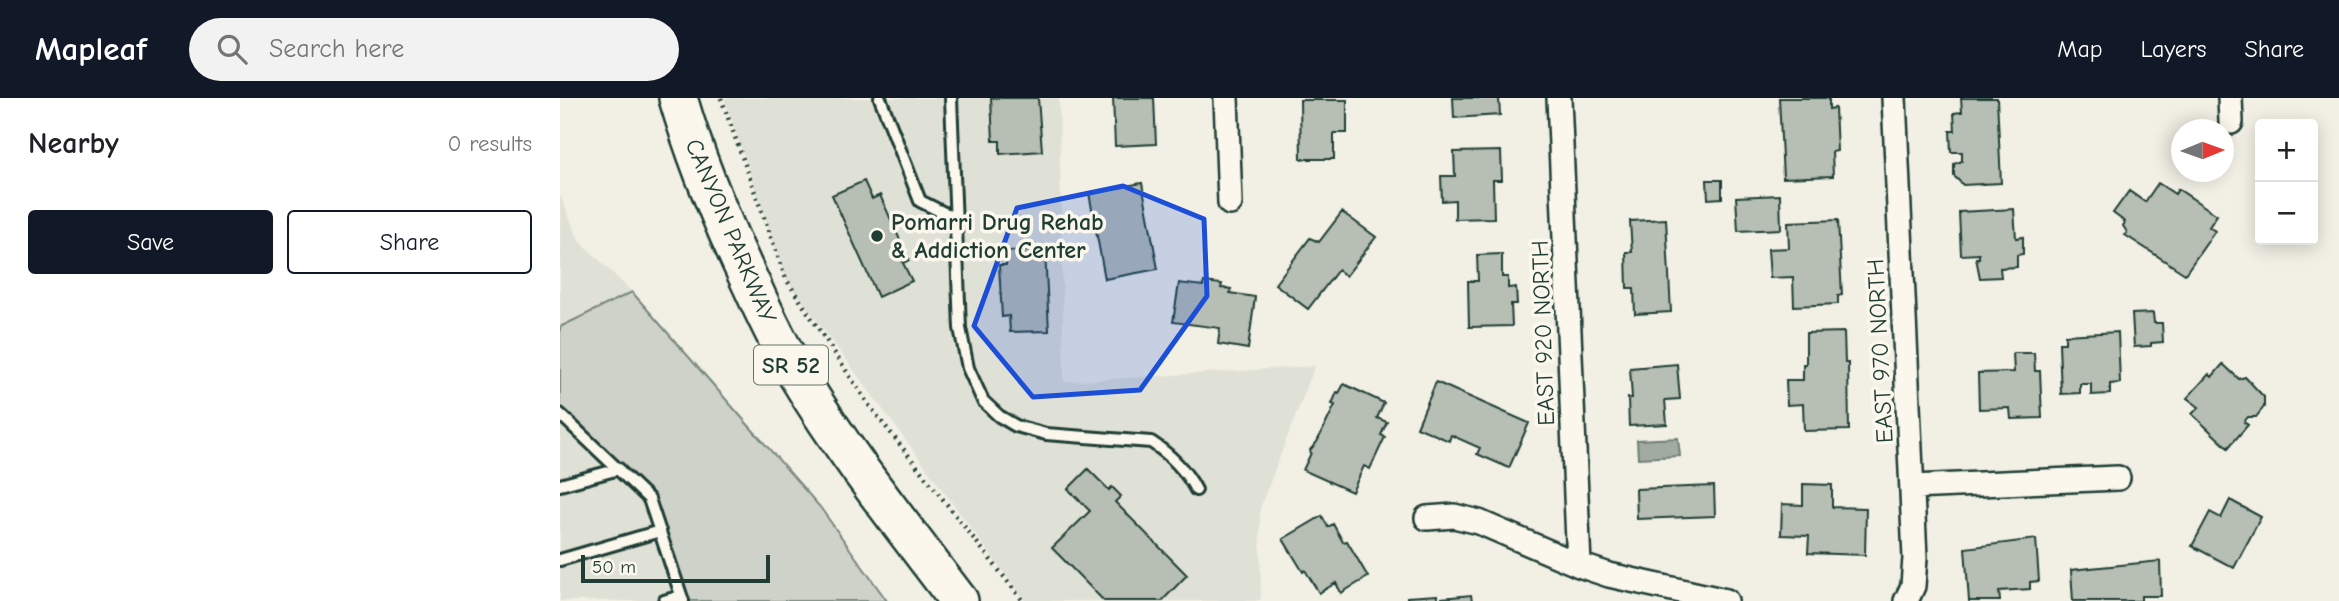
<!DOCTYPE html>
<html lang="en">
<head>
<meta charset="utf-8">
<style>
	body { margin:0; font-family:"Comic Neue",sans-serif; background:#f2f2f2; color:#202124 }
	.controls { position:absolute; right:21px; top:21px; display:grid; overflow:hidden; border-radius:7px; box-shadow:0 4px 18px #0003 }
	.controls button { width:63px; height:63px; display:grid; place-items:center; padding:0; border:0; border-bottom:2px solid #e0e0e0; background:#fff; color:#202124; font:35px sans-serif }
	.compass { position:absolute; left:1611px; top:21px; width:63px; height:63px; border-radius:50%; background:#fff; box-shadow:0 4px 18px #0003; rotate:89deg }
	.scale { position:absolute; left:21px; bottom:18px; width:189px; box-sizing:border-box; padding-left:7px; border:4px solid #1f3d34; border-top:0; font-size:19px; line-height:24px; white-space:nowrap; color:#1f3d34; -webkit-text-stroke:5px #fbf7ec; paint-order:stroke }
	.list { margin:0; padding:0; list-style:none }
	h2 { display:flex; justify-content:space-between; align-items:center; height:91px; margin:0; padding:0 28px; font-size:30px }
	h2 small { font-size:23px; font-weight:400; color:#757577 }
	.actions { display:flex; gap:14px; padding:21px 28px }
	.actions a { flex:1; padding:16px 0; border:2px solid #111827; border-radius:7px; text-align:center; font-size:24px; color:#111827 }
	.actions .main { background:#111827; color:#fff }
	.icon { flex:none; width:38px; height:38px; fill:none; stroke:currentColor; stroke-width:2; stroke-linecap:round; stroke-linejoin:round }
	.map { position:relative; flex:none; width:1779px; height:503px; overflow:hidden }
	header { display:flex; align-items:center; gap:42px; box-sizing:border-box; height:98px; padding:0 35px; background:#111827; color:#fff }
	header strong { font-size:33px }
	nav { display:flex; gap:38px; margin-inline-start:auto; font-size:24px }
	.search { width:490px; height:63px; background:#f2f2f2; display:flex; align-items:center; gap:18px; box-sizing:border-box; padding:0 24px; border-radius:38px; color:#757577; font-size:26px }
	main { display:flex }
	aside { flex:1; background:#fff }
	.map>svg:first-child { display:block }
	.built { fill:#e0e1d6 }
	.green { fill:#cfd2c8; stroke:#77887e; stroke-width:2 }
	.water { fill:#a2aba1; stroke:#6e7f75; stroke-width:2 }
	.building { fill:#b7beb3; stroke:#1f3d34; stroke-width:2 }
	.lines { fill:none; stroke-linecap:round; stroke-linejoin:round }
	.service-casing { stroke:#1f3d34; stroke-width:16 }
	.minor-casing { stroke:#1f3d34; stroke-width:28 }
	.trunk-casing { stroke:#1f3d34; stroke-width:42 }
	.path { stroke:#1f3d34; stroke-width:4.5; stroke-dasharray:2 5; stroke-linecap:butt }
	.service { stroke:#fbf7ec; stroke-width:10 }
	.minor { stroke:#fbf7ec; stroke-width:23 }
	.trunk { stroke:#fbf7ec; stroke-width:37 }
	.marked { fill:#1d4ed8; fill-opacity:0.2; stroke:#1d4ed8; stroke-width:5; stroke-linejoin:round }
	.poi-dot { fill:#1f3d34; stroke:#fbf7ec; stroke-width:2.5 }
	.labels { text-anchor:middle; stroke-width:7; stroke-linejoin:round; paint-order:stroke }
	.shield { fill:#fbf7ec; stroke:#61756b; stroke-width:2 }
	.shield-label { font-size:23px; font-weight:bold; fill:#1f3d34 }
	.poi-label { font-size:24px; font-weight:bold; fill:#1f3d34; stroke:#fbf7ec; text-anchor:start }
	.street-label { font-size:24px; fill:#1f3d34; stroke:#fbf7ec }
</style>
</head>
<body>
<header>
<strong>Mapleaf</strong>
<div class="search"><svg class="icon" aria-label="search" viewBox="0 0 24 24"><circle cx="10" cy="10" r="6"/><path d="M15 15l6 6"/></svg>Search here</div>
<nav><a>Map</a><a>Layers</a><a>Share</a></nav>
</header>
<main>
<aside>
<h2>Nearby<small>0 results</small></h2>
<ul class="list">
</ul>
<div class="actions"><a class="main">Save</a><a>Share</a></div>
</aside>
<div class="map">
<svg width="1779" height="503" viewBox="0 0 1779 503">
	<rect width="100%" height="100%" fill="#f2f0e5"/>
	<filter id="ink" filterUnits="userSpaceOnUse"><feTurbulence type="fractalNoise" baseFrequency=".0143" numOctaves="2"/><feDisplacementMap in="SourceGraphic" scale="14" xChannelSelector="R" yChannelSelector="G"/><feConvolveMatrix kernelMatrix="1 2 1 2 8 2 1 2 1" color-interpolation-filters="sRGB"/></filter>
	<g filter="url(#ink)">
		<path class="built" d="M164,0H499L504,284L755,268L700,410L701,501L696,503H465L226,181Z
			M0,97L19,142L72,194L0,228Z
			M0,311L92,398L126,503H0Z"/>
		<path class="green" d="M72,194L260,409L327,503H126L92,398L0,311V229Z"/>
		<path class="water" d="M1118,340L1120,358L1078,360L1077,342Z"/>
		<path class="building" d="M431,0H478L482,53L440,56V43H433Z
			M536,0H594L596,46L555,48L553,0Z
			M893,0H939L940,17L894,20Z
			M1219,0H1269V11L1275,10L1277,53L1272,54L1273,78L1223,80Z
			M1401,0H1437L1441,85L1403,87L1394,78V66L1402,63V54H1391L1390,33H1395L1394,15L1402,14Z
			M740,2H787V35H774V61H741Z
			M941,53L942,82H933L934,120L895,121V102L882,103L881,78H895L894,54Z
			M1147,82H1162V100L1148,101Z
			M304,83L312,101L320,97L349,162L343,165L352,183L318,199L272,97Z
			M582,85L598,171L545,181L529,95Z
			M1598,85L1615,96L1618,91L1657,117L1649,129L1655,133L1625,176L1565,137L1567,134L1563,128L1565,124L1553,115L1569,93L1585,104Z
			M1220,97L1221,131L1178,133L1176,99Z
			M1454,111L1456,140L1463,139V156L1457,157V169L1440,170L1441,179L1420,180L1416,160H1419V156L1401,157L1399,114Z
			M782,114L816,139L786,178L778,172L748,211L715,186L750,140L759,144Z
			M1106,121L1111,214L1075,216L1074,190H1067L1066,154H1072L1070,123Z
			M1278,122L1282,197L1278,198V206L1234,208L1233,179L1210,180L1208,151L1229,150L1228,124Z
			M485,152L489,233L450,234L449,218L442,219L439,167H446L445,153Z
			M942,156V179H948V190L956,189L957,206H951L952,228L909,229L908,183H918L917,157Z
			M644,184L662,186L661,190L671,191L670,195L695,199L688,251L658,246L660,230L613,224L619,185L643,188Z
			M1593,215L1594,225H1602L1603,244L1591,245V248L1574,249L1572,216Z
			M1284,234L1285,265H1288L1289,332L1244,333L1243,306L1227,307L1226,282H1243V266H1246V235Z
			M1558,234L1560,285L1550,286V296L1531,297V286H1520V295L1501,296L1499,245H1505V237Z
			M1453,255H1474L1475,273H1480L1482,320L1451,321L1450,310L1419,311L1418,275L1454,274Z
			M1117,266L1120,301L1105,302L1107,326L1069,328L1068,300H1072L1070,270Z
			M1663,266L1679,281L1685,279L1704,299V309L1696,319H1688L1684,324L1688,327L1668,350L1632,316L1639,309L1627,300L1649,276L1652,279Z
			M876,284L969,325L949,370L917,356L920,350L891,337L889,343L857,329Z
			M784,286L824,305L817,320L827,324L821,337L825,339L810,371L804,368L792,394L743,372L751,355L750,352L757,344L775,307L772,306L777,294L779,295Z
			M528,371L549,392L552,389L561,398L555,404L627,477L602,503H544L492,450L530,413L508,391Z
			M1243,386L1272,387V409L1306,410L1305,457L1248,455L1249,438L1221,437L1222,406L1243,407Z
			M1154,388L1155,418L1077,421L1076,391Z
			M1670,402L1701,419L1674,470L1632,448L1650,414L1661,420Z
			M762,418L768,429L773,426L783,444L787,443L808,479L781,495L776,485L759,495L745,472L743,474L723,441Z
			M1476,441L1479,483L1470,484V491L1439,493L1440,503H1409L1405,450Z
			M1600,463L1601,498H1581V503H1513L1511,472Z
			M877,497V503H847V499Z
			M911,497L912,503H926H882V500Z"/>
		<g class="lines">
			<defs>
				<path id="service" d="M320,0L360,103L396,121
					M391,0L400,230L408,270L423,303L439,318L456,328L486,336L591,344C611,357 625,371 636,392
					M0,316L89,401L123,503
					M0,387L59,371
					M0,462L100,433
					M104,503L121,498"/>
				<path id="minor" d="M666,0L670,105
					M999,0L1019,467
					M1334,0L1355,460L1353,488L1346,503
					M1670,0L1671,24
					M1352,389L1558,380
					M867,420L894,418L919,424L1019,467L1049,477L1166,503"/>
				<path id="trunk" d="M118,0C137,65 163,127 192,188C206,219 220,249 238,278C285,357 344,430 399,503"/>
			</defs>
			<use href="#service" class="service-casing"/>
			<use href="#minor" class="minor-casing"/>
			<use href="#trunk" class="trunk-casing"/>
			<path class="path" d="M161,0L226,181L308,306L463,503"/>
			<use href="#service" class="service"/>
			<use href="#minor" class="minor"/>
			<use href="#trunk" class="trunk"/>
		</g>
	</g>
	<path class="marked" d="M563,88L644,121L647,198L580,292L473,299L414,228L457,110Z"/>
	<circle class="poi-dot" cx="317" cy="138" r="7"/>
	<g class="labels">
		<rect class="shield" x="194" y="247.5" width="74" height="39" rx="5"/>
		<g class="shield-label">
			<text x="231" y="275">SR 52</text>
		</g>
		<g class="poi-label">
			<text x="331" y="132">Pomarri Drug Rehab<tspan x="331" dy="28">&amp; Addiction Center</tspan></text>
		</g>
		<g class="street-label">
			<text transform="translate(171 133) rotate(67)" y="8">CANYON PARKWAY</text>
			<text transform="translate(983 235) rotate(-92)" y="8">EAST 920 NORTH</text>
			<text transform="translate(1320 253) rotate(-93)" y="8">EAST 970 NORTH</text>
		</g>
	</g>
</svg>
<div class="controls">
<button>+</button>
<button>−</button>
</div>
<svg class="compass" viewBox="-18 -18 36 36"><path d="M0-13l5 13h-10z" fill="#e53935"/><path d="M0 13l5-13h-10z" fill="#757577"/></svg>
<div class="scale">50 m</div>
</div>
</main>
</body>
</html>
